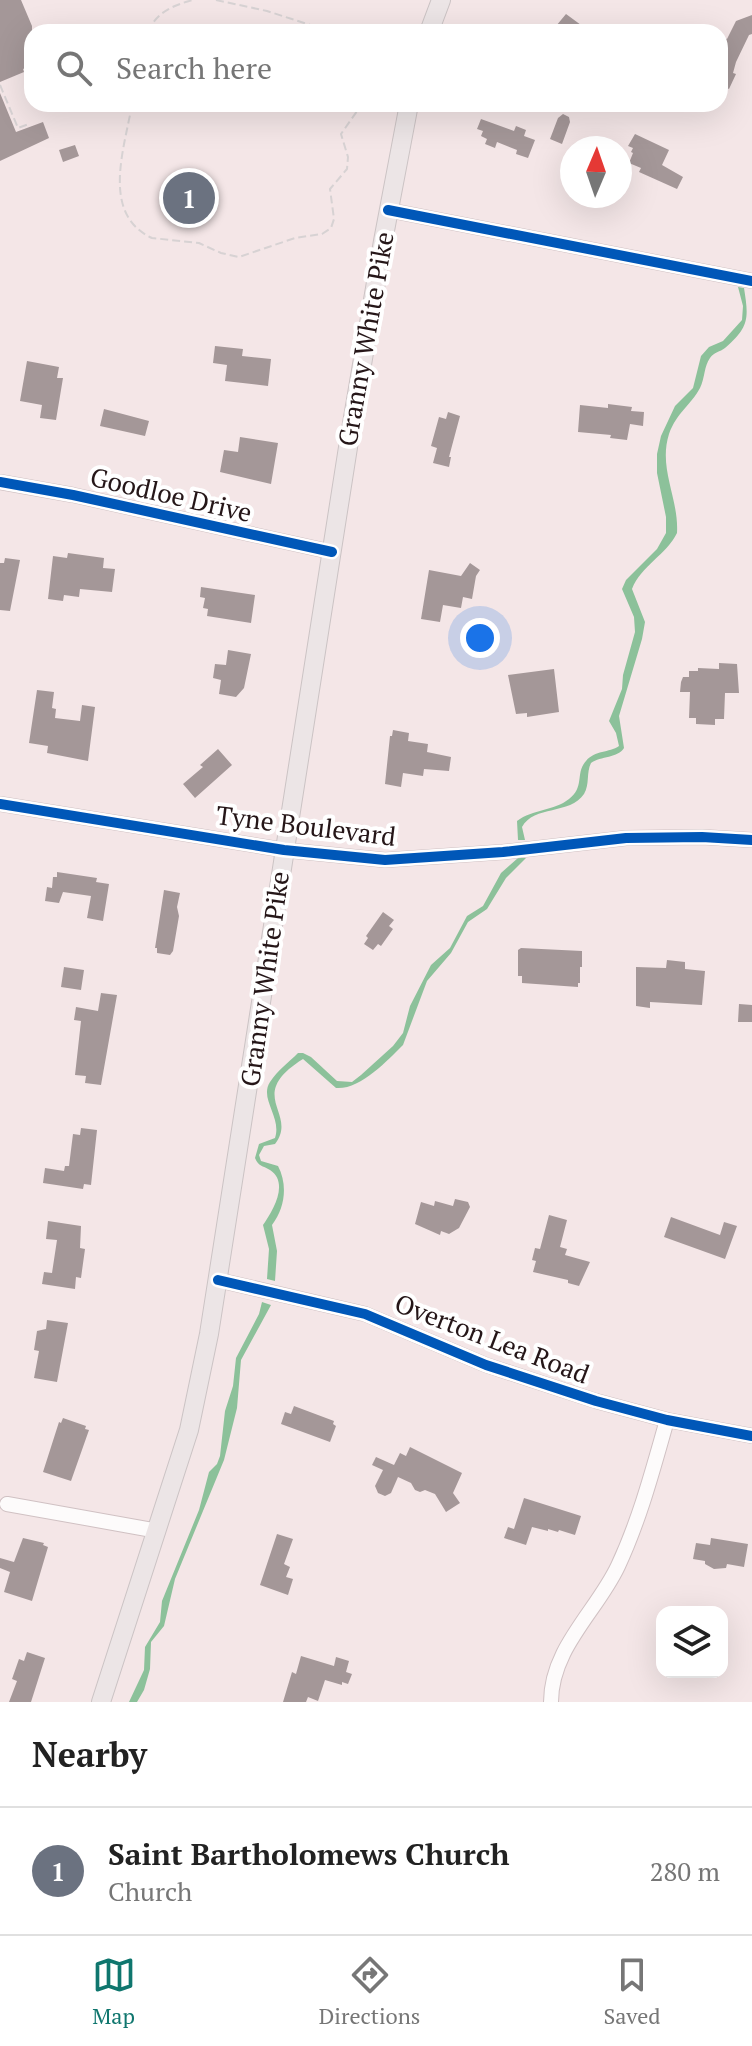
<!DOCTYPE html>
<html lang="en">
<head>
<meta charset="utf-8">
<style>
	body { margin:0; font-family:"PT Serif",serif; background:#f6f6f6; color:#222 }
	.controls { position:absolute; right:24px; bottom:24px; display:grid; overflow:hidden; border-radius:16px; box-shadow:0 8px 32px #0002 }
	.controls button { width:72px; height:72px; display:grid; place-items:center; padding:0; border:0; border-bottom:2px solid #e0e0e0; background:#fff; color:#222; font:40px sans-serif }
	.compass { position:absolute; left:560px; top:136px; width:72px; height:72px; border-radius:50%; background:#fff; box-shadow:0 8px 32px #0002; rotate:2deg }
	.you { position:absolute; left:480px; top:638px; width:28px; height:28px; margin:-20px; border:6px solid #fff; border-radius:50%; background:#1a73e8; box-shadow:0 0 0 12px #1a73e833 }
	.badge { display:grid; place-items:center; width:52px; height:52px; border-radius:50%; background:#0f766e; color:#fff; font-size:26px; font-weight:700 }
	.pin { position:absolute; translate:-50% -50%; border:4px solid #fff; box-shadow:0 2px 8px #0006 }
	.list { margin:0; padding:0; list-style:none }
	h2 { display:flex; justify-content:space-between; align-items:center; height:104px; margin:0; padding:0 32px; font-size:34px }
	h2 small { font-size:26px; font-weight:400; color:#767676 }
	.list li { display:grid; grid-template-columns:52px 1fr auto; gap:24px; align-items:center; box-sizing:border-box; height:128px; padding:0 32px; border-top:2px solid #e0e0e0 }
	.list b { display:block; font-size:30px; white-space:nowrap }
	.list p { margin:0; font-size:26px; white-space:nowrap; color:#767676 }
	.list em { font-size:26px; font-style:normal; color:#767676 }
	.icon { flex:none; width:44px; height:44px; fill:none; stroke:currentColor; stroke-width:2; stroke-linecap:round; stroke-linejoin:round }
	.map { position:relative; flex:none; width:752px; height:1702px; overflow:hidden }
	.search { position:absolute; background:#fff; box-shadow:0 8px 32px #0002; left:24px; right:24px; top:24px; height:88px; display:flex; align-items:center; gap:20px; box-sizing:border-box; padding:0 28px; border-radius:24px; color:#767676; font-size:30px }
	.sheet { height:232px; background:#fff }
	nav { display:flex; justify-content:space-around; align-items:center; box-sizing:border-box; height:112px; border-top:2px solid #e0e0e0; background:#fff; font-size:22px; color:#767676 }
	nav a { display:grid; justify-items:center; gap:4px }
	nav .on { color:#0f766e }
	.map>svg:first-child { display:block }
	.water { fill:#8cc19a }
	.building { fill:#a49798 }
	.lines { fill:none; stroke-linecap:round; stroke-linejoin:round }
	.minor-casing { stroke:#d0c1c3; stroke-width:16 }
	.major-casing { stroke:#cbc3c4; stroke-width:20 }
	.path { stroke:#d7d2d3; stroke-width:2; stroke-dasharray:8 4; stroke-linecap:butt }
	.minor { stroke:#fdfbfb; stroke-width:14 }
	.major { stroke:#ece5e6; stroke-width:18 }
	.cycleway-casing { stroke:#fff; stroke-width:15 }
	.cycleway { stroke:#0057b8; stroke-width:10 }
	.labels { text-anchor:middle; stroke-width:8; stroke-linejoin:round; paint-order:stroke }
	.street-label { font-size:26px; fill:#251618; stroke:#fff }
</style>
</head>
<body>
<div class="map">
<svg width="752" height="1702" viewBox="0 0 752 1702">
	<rect width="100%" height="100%" fill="#f4e6e7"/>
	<path class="water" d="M738,287L744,288C749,319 749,327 725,348C720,352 714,352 710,358C704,366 705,378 700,388C691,405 677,412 669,434C658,469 679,498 677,533C667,554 641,566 632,589L645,622L642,639L619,716L624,748C618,758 601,756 591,763C586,773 590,784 584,794C570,815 534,805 522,827L525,840H518L517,821C533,809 554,811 569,799C585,787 575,773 586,761C595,750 609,753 619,746L616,733L609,721L622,689L623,675L635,632L634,617L622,589L626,580L657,549L666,533V517L657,473V454L661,436L675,406L693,388L701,356L709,347L723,341L742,320L743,306Z
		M518,858H526L506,878L487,909L468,922L451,953L427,981L403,1045C387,1061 360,1090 336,1088L303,1059C244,1096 299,1113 275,1144L264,1146L259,1155L261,1161L278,1166C288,1185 285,1208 272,1225L277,1251L275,1281L267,1279L269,1249L263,1225C272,1212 290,1183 270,1170C262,1165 259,1167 255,1158L259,1144L275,1138C282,1117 259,1099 270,1082C277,1071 289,1062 298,1053H303L311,1057L337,1081L352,1082L361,1075L393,1046L403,1033L410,1006L431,965L450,948L467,916L483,906L501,873Z
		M262,1302L271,1305L241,1360L237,1408L224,1460L175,1579L164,1626L151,1642L150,1669L144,1690L137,1702H129L144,1670L145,1647L160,1622L162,1601L199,1510L209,1472L217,1464L220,1456L225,1411L233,1386L236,1358L259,1314Z"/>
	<path class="building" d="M0,0H21L32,26V65L23,69L24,72L0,82Z
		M566,14L581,25L575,32H551Z
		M752,15V34L749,35L736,62L733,73L736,74L729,89L720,85V36L727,39L736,21Z
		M0,93L16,132L43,122L49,138L0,161Z
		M563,114L569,117L570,122L562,144L550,139L558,118Z
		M481,119L514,131L516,126L526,130L524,136L535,140L528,158L516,154L517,150L497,142L495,148L485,144L487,139L481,136L483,131L477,129Z
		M635,134L669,150L662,165L683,177L677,189L639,172L641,168L629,163L633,153L631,152L633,148L628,146Z
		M75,145L79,156L63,162L59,150Z
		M215,346L243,349L242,356L271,359L268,386L225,381L227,365L213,363Z
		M27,361L59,367L57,378H63L56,420L40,418L42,405L20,401Z
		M608,404L632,407L631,411L644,412L643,426L630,424L627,440L610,438L611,435L578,432L580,405L608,408Z
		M104,409L149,421L145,436L100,426Z
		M448,412L460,416L449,457H451L449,467L433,463L437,448L431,446L439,417L446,419Z
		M240,437L278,443L271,484L220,472L224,450L238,452Z
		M68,553L104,558L103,568L115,569L112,592L80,589L79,597L64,595L63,601L48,599L53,556L67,558Z
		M5,558L20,560L10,611L0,610V563H4Z
		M470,563L480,570L476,576L472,599L463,597L461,608L443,605L440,622L421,619L429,570L461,576Z
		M201,587L255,595L251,623L207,616L208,609L203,608L205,598L200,597Z
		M228,650L251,654L244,688L236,697L219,694L221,680L213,678L215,664L226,665Z
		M719,663L737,664L739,693H725L724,719H715V725L696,724V718H689L690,692H680L681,682L683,677H689V671H698V668L719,669Z
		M554,669L559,712L527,717V713L516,714L508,675Z
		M37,690L54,692L52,708L56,709L55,718L80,721L82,705L95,707L88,761L47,753L48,746L29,743Z
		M393,730L409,733L408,741L428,744L427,752L451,757L449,771L424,769L423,776L403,773L401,787L385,784L390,736H392Z
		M218,749L232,765L195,798L183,784L203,767L200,765Z
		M57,872L97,878L96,882L109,884L103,921L87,918L91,896L63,892L59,903L45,901L47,887L52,888L53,877H57Z
		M164,890L180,893L177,907L179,916L173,951L170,955L157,953V948H155Z
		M383,912L394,920L389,926L393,929L381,946L378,944L373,950L364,944L368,938L366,936Z
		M521,948L582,951V967H580V983H578V987L522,983V976H518V950Z
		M667,960L685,962V969L705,971L702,1005L650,1002V1008L636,1006V967L666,968Z
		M64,967L84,970L81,990L61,987Z
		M101,993L117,995L101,1085L85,1083L86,1076L75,1075L81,1021L74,1020L76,1007L98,1011Z
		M739,1004L752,1005V1022H738Z
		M81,1128L97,1130L91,1185L84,1184L83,1189L43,1183L45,1168L64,1171L65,1166H69L73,1134L80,1135Z
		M455,1199L468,1202L470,1207L459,1228L449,1234L441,1231L440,1235L415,1224L421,1202L434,1206L435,1201L453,1206Z
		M549,1215L567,1220L560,1247L567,1249L565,1255L590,1262L579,1286L568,1283V1280L533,1272L536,1261L532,1260L535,1248L540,1249Z
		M671,1217L720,1235L724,1222L737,1226L725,1259L664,1237Z
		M48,1221L81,1226L80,1248L85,1249L81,1278L76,1277L75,1289L42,1284L44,1272L52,1273L57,1240L46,1239Z
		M47,1320L68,1323L57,1382L34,1378L39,1351L34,1350L37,1331L46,1329Z
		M294,1406L334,1421L333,1424L336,1426L330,1442L281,1424L285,1412L291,1414Z
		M63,1418L86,1426L85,1429L89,1430L71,1481L43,1472L59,1422L61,1423Z
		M410,1447L462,1473L453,1493L460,1503L446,1512L435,1494L425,1490L420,1492L415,1490L411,1483L398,1477L391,1493L385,1496L378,1493L375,1486L383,1470L372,1465L376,1457L394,1465L400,1453L406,1456Z
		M524,1498L581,1516L575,1535L559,1530L558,1532L548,1529V1531L532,1527L526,1545L504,1538L508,1527L514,1529Z
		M277,1534L293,1539L284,1564L290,1567L286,1577L293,1579L288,1595L260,1585Z
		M23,1538L44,1543L43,1545L48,1547L32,1601L4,1592L10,1572L0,1568V1558L14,1562Z
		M711,1538L748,1544L744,1567L727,1564L726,1568L714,1569L705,1564V1561L693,1559L696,1543L710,1545Z
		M27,1652L45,1658L31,1702H9L17,1681L12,1679L19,1659L24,1661Z
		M301,1656L334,1666L336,1657L349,1661L346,1672L352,1674L348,1684L342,1682V1685L325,1680L318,1701L308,1697L306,1702H283L292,1672L296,1674Z"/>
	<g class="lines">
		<defs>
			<path id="minor" d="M388,210L752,281
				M0,482L73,495L332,552
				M0,804L284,850L385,860L503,852L626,838L702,837L752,840
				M218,1280L365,1314L486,1365L596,1401L667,1420L752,1436
				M7,1504L158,1531
				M551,1702C551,1648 597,1611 618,1566C640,1519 653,1469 667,1420"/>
			<path id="major" d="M429,32L441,0
				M101,1702L189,1430L209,1334L349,441L383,241L409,104"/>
		</defs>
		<use href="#minor" class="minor-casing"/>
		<use href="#major" class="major-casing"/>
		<path class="path" d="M216,0L267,11L332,32
			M148,32C156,12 174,5 193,0
			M0,85L18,128L29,124
			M132,104C125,147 100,214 152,238L199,243L221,253L239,257L295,238L322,234L331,228L334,219L330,189L347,169L348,157L341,134L362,104"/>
		<use href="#minor" class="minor"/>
		<use href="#major" class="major"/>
		<defs>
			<path id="cycleway" d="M388,210L752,281
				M0,482L73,495L332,552
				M0,804L284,850L385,860L503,852L626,838L702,837L752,840
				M218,1280L365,1314L486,1365L596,1401L667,1420L752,1436"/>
		</defs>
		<use href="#cycleway" class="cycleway-casing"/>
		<use href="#cycleway" class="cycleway"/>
	</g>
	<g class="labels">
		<g class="street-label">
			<text transform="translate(366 339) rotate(-80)" y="9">Granny White Pike</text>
			<text transform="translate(171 495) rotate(13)" y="9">Goodloe Drive</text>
			<text transform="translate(306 826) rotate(7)" y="9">Tyne Boulevard</text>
			<text transform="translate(265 979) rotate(-82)" y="9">Granny White Pike</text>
			<text transform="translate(492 1339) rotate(21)" y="9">Overton Lea Road</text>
		</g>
	</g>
</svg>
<div class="controls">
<button><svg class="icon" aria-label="layers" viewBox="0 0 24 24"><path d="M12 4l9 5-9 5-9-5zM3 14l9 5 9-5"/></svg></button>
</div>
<svg class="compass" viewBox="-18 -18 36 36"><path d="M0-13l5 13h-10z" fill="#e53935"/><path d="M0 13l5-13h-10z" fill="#767676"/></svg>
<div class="you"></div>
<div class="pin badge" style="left:189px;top:198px;background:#6b7280">1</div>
<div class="search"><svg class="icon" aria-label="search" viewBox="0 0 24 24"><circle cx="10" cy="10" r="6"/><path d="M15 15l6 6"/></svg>Search here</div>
</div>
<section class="sheet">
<h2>Nearby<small></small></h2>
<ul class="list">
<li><span class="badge" style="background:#6b7280">1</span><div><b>Saint Bartholomews Church</b><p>Church</p></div><em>280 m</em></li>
</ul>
</section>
<nav>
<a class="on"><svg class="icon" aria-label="map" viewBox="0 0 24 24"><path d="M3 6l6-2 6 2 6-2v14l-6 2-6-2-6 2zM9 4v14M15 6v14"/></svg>Map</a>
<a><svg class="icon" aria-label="directions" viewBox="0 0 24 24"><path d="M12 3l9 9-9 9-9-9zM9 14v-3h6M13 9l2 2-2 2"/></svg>Directions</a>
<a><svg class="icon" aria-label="saved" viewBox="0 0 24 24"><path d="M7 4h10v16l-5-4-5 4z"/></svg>Saved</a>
</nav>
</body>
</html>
